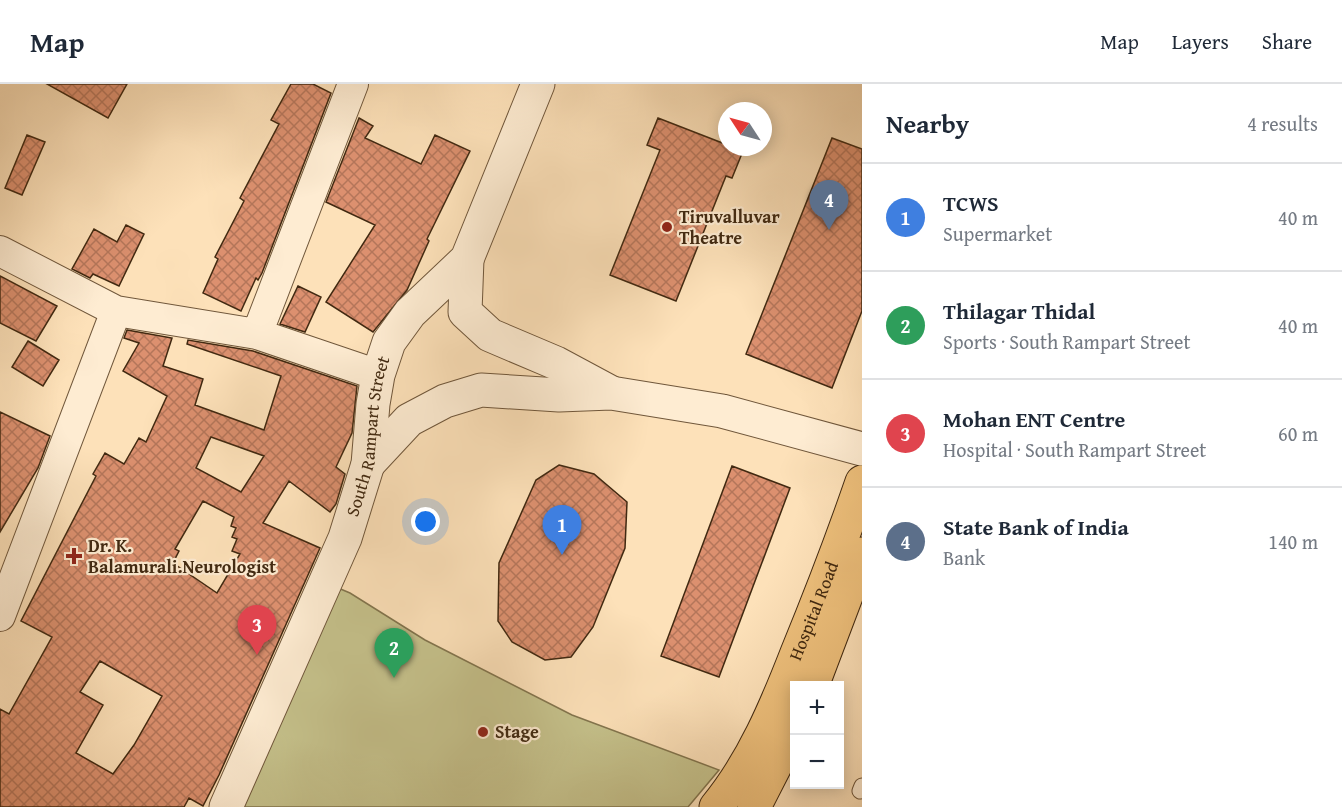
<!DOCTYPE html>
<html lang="en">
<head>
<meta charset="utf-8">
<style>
	body { margin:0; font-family:"Gentium Book Plus",serif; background:#f2f2f3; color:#1f2937 }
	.controls { position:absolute; right:18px; bottom:18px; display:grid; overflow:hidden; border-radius:0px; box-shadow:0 3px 15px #0003 }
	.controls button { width:54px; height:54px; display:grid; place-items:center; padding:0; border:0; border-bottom:2px solid #e0e1e3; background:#fff; color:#1f2937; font:30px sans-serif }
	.compass { position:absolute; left:718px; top:18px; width:54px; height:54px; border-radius:50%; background:#fff; box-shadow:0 3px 15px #0003; rotate:306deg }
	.you { position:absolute; left:426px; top:438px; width:21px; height:21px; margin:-15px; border:4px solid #fff; border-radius:50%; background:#1a73e8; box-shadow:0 0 0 9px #1a73e833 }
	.badge { display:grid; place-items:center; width:39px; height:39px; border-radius:50%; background:#8f2418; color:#fff; font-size:20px; font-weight:700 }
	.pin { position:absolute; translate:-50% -50px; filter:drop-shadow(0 2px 3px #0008) }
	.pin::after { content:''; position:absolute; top:32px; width:21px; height:18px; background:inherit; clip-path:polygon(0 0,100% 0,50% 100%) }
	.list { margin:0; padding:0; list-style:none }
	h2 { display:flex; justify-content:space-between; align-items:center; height:78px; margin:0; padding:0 24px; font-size:26px }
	h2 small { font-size:20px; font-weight:400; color:#747a83 }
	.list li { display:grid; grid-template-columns:39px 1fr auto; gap:18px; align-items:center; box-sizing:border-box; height:108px; padding:0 24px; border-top:2px solid #e0e1e3 }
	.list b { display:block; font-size:22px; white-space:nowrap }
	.list p { margin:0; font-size:20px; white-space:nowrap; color:#747a83 }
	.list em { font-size:20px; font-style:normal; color:#747a83 }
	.map { position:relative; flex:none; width:862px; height:723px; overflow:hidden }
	header { display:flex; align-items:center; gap:36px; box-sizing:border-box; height:84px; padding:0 30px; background:#fff; border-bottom:2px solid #e0e1e3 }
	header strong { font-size:28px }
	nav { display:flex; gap:33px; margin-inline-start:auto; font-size:21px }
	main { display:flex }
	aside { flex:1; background:#fff }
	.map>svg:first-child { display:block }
	.green { fill:#c5c18b; stroke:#83754e; stroke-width:1.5 }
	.building { fill:url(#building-cross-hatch); stroke:#412911; stroke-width:1.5; fill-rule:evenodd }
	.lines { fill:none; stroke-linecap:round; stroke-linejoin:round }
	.service-casing { stroke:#70573b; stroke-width:17 }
	.minor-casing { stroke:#70573b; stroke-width:32 }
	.tertiary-casing { stroke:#70573b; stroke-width:35 }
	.primary-casing { stroke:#412911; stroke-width:35 }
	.service { stroke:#feecd2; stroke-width:15 }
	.minor { stroke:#feecd2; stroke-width:30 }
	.tertiary { stroke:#feecd2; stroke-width:33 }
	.primary { stroke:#eec07c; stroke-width:33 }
	.poi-dot { fill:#8f2418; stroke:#feecd2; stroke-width:2 }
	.labels { text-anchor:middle; stroke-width:4.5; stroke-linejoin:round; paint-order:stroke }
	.poi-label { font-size:18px; font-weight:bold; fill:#412911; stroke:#feecd2; text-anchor:start }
	.street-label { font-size:18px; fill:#412911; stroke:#feecd2 }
</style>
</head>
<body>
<header>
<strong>Map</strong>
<nav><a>Map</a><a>Layers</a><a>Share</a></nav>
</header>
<main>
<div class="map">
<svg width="862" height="723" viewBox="0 0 862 723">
	<defs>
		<pattern id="building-cross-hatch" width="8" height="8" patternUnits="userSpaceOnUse" patternTransform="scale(1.5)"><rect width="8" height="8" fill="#dc906f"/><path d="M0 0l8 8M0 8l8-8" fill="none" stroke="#b4765a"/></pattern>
	</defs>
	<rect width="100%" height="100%" fill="#fde1b9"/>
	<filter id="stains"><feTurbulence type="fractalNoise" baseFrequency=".00333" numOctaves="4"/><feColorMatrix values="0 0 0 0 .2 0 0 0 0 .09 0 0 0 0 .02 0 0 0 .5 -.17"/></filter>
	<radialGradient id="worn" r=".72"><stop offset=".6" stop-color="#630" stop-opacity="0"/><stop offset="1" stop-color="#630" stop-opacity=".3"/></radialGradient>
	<path class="green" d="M331,501L350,509L425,556L572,631L719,686L688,723H233Z"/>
	<path class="building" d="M47,0H127L108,34Z
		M291,0H313L331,9L262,189L258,196L256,194L241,227L203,209L218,175L215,173L244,117L240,114L279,40L271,36Z
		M359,34L373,42L365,54L421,80L435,51L470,67L427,155L429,157L407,206L373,248L326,218L375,141L326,118Z
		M658,34L743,67L732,94L726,92L676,217L610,191L660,66L647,61Z
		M27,51L45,58L22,111L5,104Z
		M832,54L862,65V227L832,304L746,270Z
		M126,141L144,150L119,202L93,190L90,194L72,185L94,145L117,158Z
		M0,192L57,222L36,257L0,239Z
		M298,202L321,213L305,248L280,240Z
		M127,246L172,254L163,282L203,295L195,321L264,346L281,292L187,260L188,256L253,267L357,302L352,349L336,383L345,390L336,420L330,428L289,397L263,439L320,464L219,691L203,722L189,714L184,723H0V625L9,630L52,553L21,537L96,392L93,390L105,369L124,380L139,354L146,358L167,312L123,287L139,259L124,254ZM211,353L264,372L241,408L196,384ZM203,417L234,433L231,442L236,444L232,453L237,455L232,467L240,470L217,509L173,479L179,467L175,465ZM100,577L162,612L134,661L113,690L76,669L103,621L80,608Z
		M28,257L59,276L43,302L12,283Z
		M0,328L50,352L38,384L0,448Z
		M559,381L594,390L627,418L625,464L593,543L571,573L545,576L512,558L498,537L499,479L536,396Z
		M732,382L790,404L719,593L661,572Z"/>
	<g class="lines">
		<defs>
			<path id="service" d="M860,707L862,702"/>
			<path id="minor" d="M0,167L116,227L0,532
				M116,227L257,250L378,291
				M257,250L353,0"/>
			<g id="tertiary">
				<path d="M467,175L465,228L490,251L556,279L610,308"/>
				<path d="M368,380L409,336L445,317L481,306L559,311L611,309L722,327L862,365"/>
				<path id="s1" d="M226,723L345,454L368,380L373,320L378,291L389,258L410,229L467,175L538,0"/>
			</g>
			<g id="primary">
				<path d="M812,602L862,470"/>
				<path id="s2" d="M716,723C753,678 776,623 797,569C820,513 842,456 862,398"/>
				<path d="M754,723L794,645"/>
			</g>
		</defs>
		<use href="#service" class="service-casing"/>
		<use href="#minor" class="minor-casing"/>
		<use href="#tertiary" class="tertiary-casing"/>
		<use href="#primary" class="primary-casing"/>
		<use href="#service" class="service"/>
		<use href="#minor" class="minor"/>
		<use href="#tertiary" class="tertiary"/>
		<use href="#primary" class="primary"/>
	</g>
	<g class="poi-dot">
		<circle cx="667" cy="143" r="6"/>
		<path d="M71 463h6v6h6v6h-6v6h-6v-6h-6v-6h6z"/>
		<circle cx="483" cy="648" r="6"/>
	</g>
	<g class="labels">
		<g class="poi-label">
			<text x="679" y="139">Tiruvalluvar<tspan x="679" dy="21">Theatre</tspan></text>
			<text x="88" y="468">Dr. K.<tspan x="88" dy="21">Balamurali.Neurologist</tspan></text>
			<text x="495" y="654">Stage</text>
		</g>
		<g class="street-label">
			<text dy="6" stroke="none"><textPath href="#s1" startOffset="399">South Rampart Street</textPath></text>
			<text dy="6" stroke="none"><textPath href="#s2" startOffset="220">Hospital Road</textPath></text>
		</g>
	</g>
	<rect width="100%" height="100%" filter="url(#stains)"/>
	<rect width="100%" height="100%" fill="url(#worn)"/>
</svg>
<div class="controls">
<button>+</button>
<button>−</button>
</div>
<svg class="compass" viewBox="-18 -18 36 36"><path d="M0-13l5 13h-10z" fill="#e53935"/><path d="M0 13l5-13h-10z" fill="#747a83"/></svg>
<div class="you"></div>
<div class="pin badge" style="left:562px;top:471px;background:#3f7fe0">1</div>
<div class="pin badge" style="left:394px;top:594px;background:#2e9e5b">2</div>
<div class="pin badge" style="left:257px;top:571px;background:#e0444e">3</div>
<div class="pin badge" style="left:829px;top:146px;background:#5c6f8a">4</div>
</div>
<aside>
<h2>Nearby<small>4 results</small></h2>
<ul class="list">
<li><span class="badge" style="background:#3f7fe0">1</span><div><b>TCWS</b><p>Supermarket</p></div><em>40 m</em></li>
<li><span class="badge" style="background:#2e9e5b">2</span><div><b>Thilagar Thidal</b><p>Sports · South Rampart Street</p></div><em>40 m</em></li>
<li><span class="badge" style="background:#e0444e">3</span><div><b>Mohan ENT Centre</b><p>Hospital · South Rampart Street</p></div><em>60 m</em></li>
<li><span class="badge" style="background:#5c6f8a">4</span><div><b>State Bank of India</b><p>Bank</p></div><em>140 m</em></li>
</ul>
</aside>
</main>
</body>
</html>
